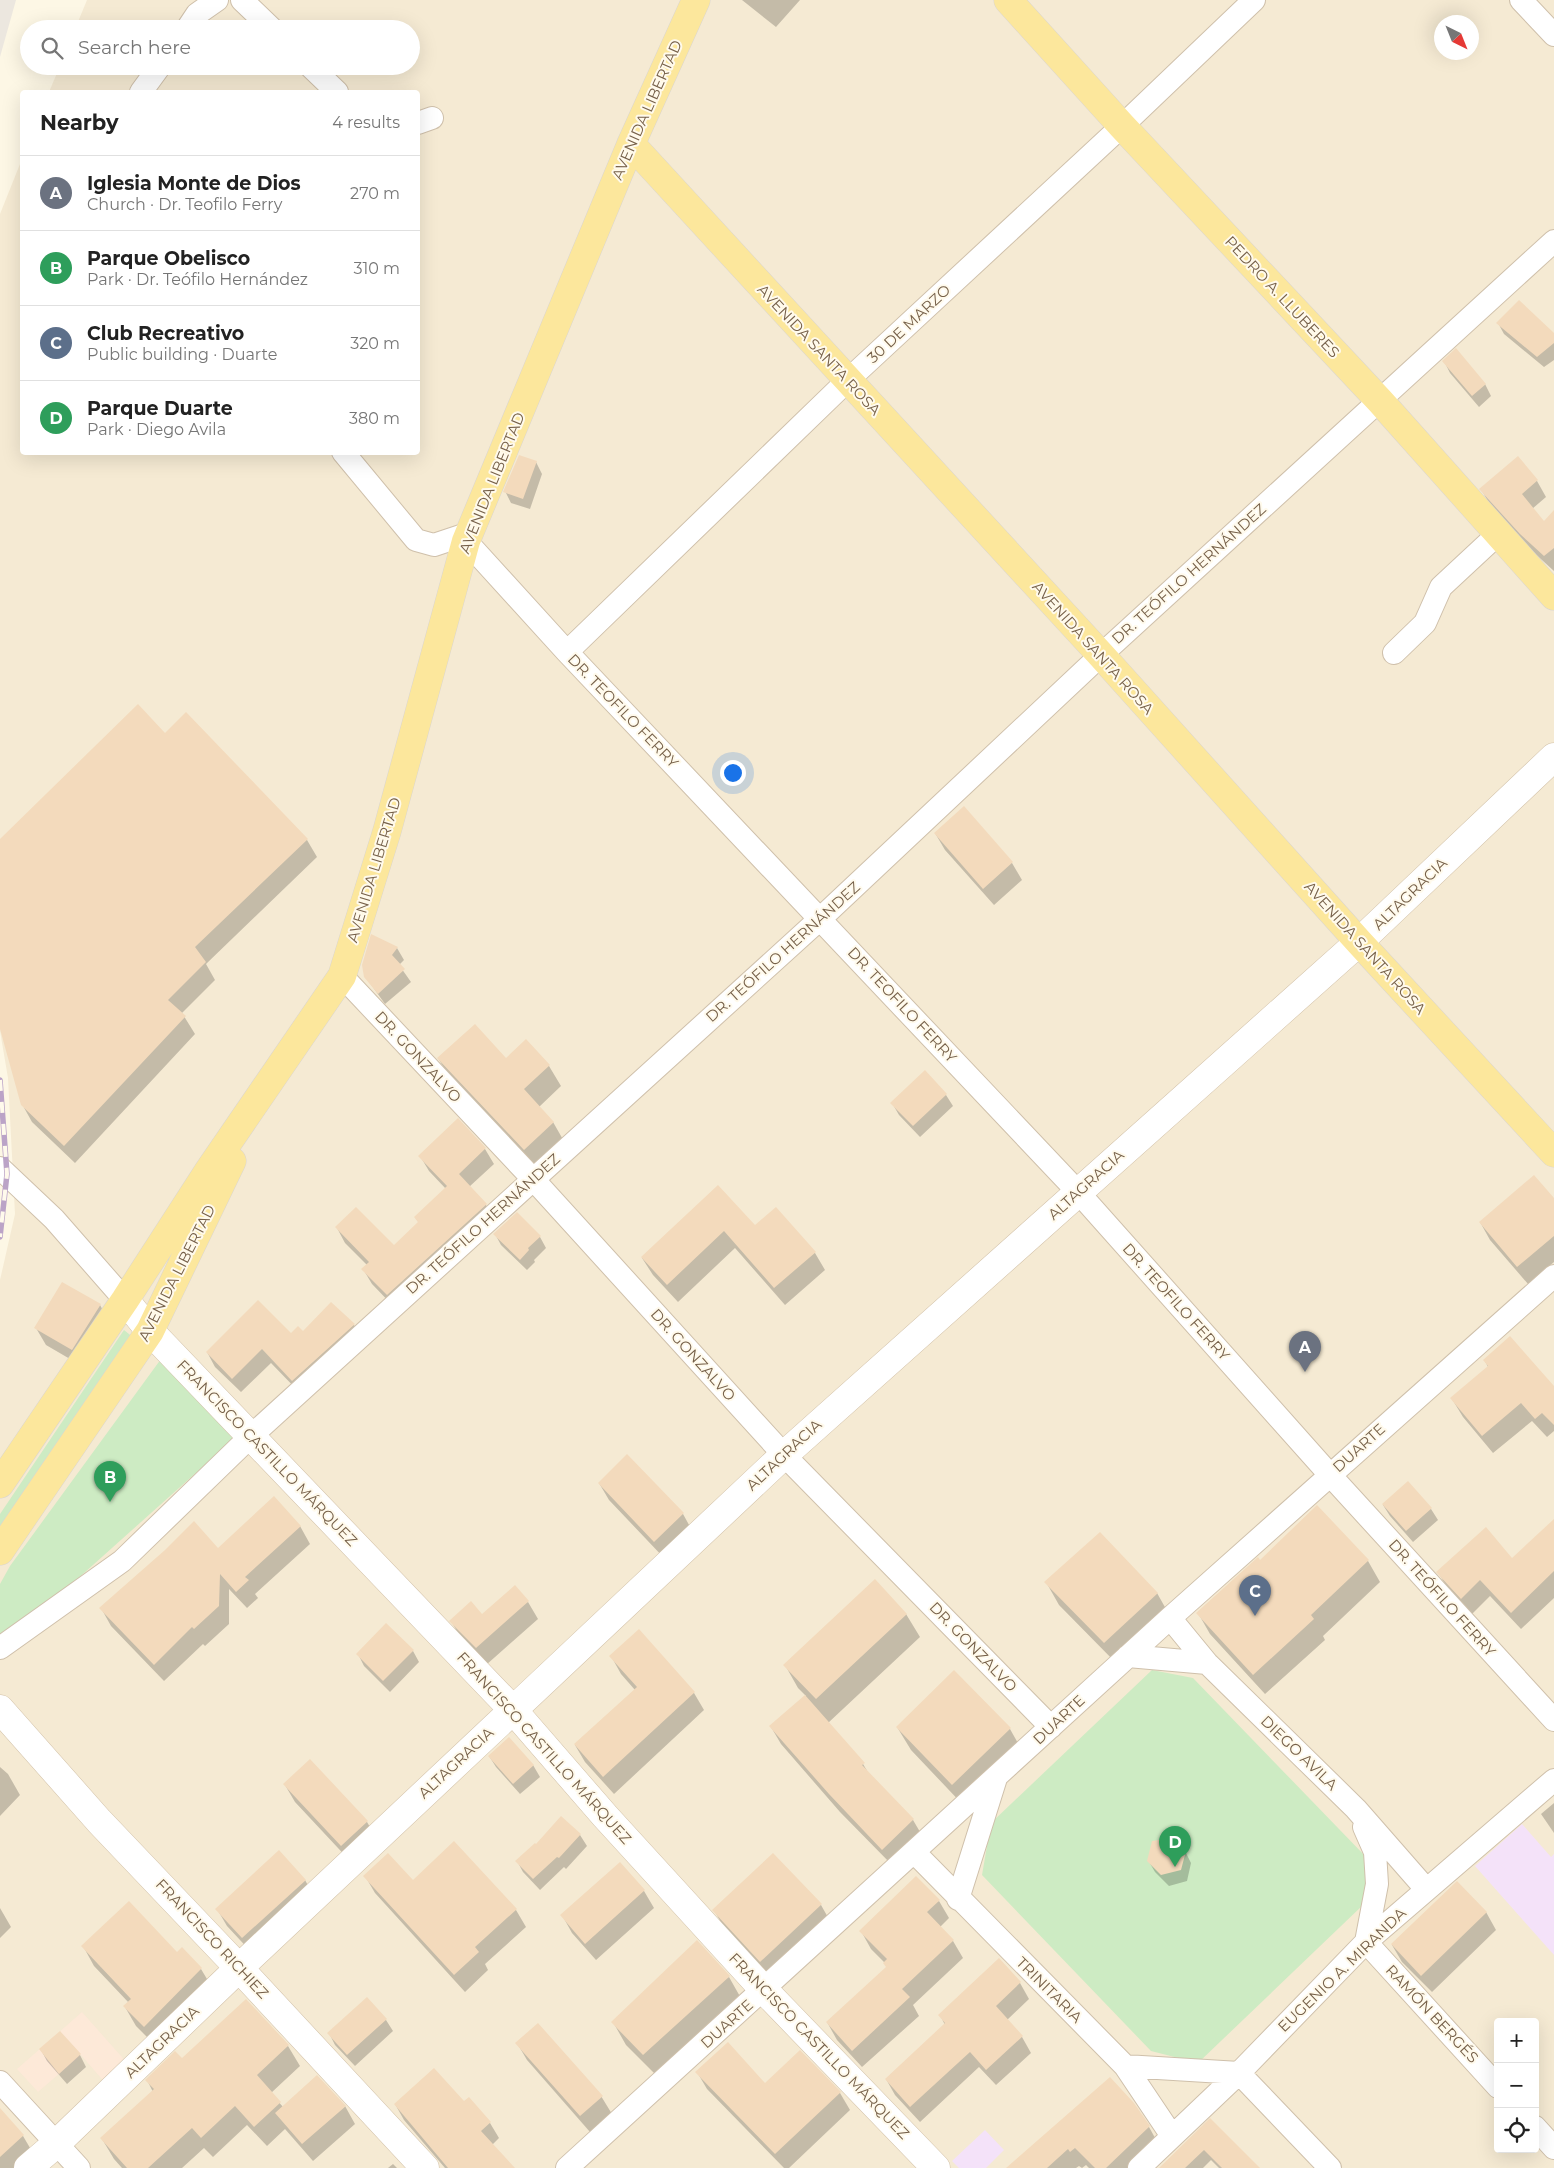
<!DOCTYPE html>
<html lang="en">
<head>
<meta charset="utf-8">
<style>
	body { margin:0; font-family:Montserrat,sans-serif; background:#f2f2f2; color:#222 }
	.controls { position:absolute; right:15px; bottom:15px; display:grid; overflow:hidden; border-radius:5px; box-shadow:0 5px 20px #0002 }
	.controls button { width:45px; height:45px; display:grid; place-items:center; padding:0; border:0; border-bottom:1px solid #e0e0e0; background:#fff; color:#222; font:25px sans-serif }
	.compass { position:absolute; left:1434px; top:15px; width:45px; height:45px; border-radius:50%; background:#fff; box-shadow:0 5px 20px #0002; rotate:137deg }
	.you { position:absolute; left:732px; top:772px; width:18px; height:18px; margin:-12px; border:4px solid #fff; border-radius:50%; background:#1a73e8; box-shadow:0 0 0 8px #1a73e833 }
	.badge { display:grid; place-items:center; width:32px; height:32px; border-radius:50%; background:#0f766e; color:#fff; font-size:16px; font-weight:700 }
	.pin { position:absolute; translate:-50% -41px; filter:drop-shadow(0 1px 2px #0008) }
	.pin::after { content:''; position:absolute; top:26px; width:18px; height:15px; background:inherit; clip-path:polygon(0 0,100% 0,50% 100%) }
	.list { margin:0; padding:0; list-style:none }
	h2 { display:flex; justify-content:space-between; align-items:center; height:65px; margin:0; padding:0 20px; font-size:21px }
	h2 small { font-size:16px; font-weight:400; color:#767676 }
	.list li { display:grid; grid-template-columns:32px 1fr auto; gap:15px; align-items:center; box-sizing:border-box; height:75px; padding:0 20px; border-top:1px solid #e0e0e0 }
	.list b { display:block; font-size:19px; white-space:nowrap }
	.list p { margin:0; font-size:16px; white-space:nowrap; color:#767676 }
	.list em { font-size:16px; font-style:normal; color:#767676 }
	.icon { flex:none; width:28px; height:28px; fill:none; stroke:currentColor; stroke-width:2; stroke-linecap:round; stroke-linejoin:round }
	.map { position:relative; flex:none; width:1554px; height:2168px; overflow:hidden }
	.search { position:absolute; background:#fff; box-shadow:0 5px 20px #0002; left:20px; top:20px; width:400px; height:55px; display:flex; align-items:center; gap:12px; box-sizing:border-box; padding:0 18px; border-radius:28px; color:#767676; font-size:19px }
	.panel { position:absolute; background:#fff; box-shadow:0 5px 20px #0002; left:20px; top:90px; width:400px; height:365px; border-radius:5px }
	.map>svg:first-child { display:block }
	.residential { fill:#f5ead3; fill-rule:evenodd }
	.commercial { fill:#fde9d8 }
	.industrial { fill:#ece7df }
	.education { fill:#f4e2f9 }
	.green { fill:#cdebc3 }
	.shadow { fill:#0003 }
	.building { fill:#f3dabc }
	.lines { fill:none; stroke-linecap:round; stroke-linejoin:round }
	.street-casing { stroke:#cfc0ab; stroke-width:24 }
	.secondary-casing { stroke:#d2c1a8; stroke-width:29 }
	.primary-casing { stroke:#dbd6d0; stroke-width:29 }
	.street { stroke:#fff; stroke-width:22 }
	.secondary { stroke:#fff; stroke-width:28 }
	.primary { stroke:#fce79c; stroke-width:28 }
	.rail-casing { stroke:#bba3c7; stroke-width:5.5 }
	.rail { stroke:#fffaec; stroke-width:4; stroke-dasharray:11; stroke-linecap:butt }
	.labels { text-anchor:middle; stroke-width:4; stroke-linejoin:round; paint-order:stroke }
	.street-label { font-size:15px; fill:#766049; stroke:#fffaec }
</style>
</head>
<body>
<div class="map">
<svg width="1554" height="2168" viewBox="0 0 1554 2168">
	<rect width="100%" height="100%" fill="#fdf7e5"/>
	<path class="residential" d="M87,0H1554V2168H0V1280L15,1214L8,1078L0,1031V214L22,159V452H418V92H49L60,66H411V29H75ZM1442,22H1472V52H1442ZM1498,2022H1535V2149H1498Z"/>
	<path class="commercial" d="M82,2012L129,2065L107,2085L81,2055L38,2092L17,2069Z"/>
	<path class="industrial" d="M0,0H16L0,57Z"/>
	<path class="education" d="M1522,1824L1551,1857L1554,1854V1955L1475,1866Z
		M985,2130L1004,2150L986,2168H959L952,2161Z"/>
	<path class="green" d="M124,1330L145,1347L0,1557V1514Z
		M161,1359L236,1437L17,1633L0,1641V1584L10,1566Z
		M1152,1670L1193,1678L1368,1859L1363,1905L1198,2063L1151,2051L982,1875L991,1823Z"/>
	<path class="shadow" d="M742,0H800L776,27Z
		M1498,323L1554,335V360L1544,367L1504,334Z
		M1444,361L1485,384L1491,396L1479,407L1450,373Z
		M1518,458L1537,481L1546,497L1532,509L1544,523H1554V571L1531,550L1490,505L1481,489Z
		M536,462L542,474L530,509L511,503L505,491Z
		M165,735L307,840L317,857L206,964L215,980L182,1013L195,1034L75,1163L32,1122L22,1104L0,1025V841Z
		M935,833L1012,863L1022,880L994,905L945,850Z
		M372,936L397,948L404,960L399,965L411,982L385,1004L365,976Z
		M438,1058L505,1059L549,1066L561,1086L539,1107L553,1122L565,1143L536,1169L450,1078Z
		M946,1095L953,1106L920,1137L899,1115L892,1103Z
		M458,1120L485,1149L494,1164L469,1187L486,1205L494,1220L396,1309L372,1284L363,1269L367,1265L345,1243L337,1228L394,1247L419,1223L415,1217L446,1189L429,1171L420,1156Z
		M717,1187L755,1227L815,1253L825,1270L785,1305L735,1248L678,1302L653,1275L642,1258Z
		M1554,1200V1262L1528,1284L1490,1240L1480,1222Z
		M495,1234L540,1237L546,1248L534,1260L535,1262L527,1270L501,1245Z
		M100,1305L110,1323L82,1366L46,1345L36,1328Z
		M354,1325L362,1339L301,1394L271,1363L241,1392L215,1367L207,1352L303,1333Z
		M1485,1361L1554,1388V1431L1547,1437L1532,1421L1493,1453L1463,1417L1452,1399L1488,1367Z
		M627,1456L683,1514L693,1532L665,1559L609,1500L599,1483Z
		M1408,1483L1431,1509L1438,1520L1413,1542L1390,1516L1383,1505Z
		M1317,1507L1368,1561L1380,1582L1323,1636L1325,1640L1265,1694L1210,1634L1198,1613L1260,1561Z
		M1554,1521V1598L1521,1629L1490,1596L1471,1615L1448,1589L1438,1572L1512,1560Z
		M300,1526L310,1544L255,1594L258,1598L247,1608L229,1589V1624L205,1646L203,1644L164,1681L111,1626L101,1608L166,1551L218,1549Z
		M1046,1582L1157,1593L1170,1616L1118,1665L1059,1605Z
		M528,1602L538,1619L486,1665L461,1638L451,1621L482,1616Z
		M906,1614L920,1637L828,1723L863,1764L869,1774L913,1820L923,1837L893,1866L840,1812L781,1744L771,1727L806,1696L798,1688L785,1665Z
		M639,1631L694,1693L704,1710L614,1794L585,1762L575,1745L635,1690L621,1674L611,1656Z
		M413,1651L419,1662L390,1692L364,1666L358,1654Z
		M954,1672L1010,1729L1023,1752L966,1808L911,1750L897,1727Z
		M489,1756L533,1765L540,1777L520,1794L496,1767Z
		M0,1767L8,1774L20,1795L0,1816Z
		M285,1785L367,1822L377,1839L352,1863L295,1802Z
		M1554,1803V1833L1541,1814Z
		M561,1818L580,1835L587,1846L566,1869L564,1867L540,1890L523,1872L517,1861L536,1846Z
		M1185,1851L1191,1863L1187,1881L1169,1886L1155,1872L1148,1860Z
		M620,1864L644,1891L654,1908L596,1960L572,1933L562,1915Z
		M365,1876L412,1881L516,1910L526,1927L485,1964L488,1970L465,1992L375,1893Z
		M305,1880L315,1898L253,1954L227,1926L217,1909Z
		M939,1901L949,1918L940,1927L953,1941L963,1958L913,2005L919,2016L862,2067L837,2040L827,2022L887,1968L885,1963L871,1949L861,1931Z
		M821,1905L834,1928L774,1985L727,1933L714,1910Z
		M0,1908L11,1927L0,1938Z
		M1486,1912L1496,1930L1432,1992L1402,1962L1392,1945Z
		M83,1946L177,1954L182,1949L201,1969L213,1989L156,2046L136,2026L125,2007L129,2003L94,1966Z
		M999,1960L1020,1983L1029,1999L1007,2020L1022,2037L1031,2053L996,2085L979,2067L920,2122L895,2095L886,2079L945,2025L940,2015Z
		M729,1977L742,2000L658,2077L626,2045L613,2022Z
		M367,1999L386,2020L393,2031L355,2066L335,2045L329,2033Z
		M60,2033L80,2055L86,2067L67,2084L47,2061L41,2050Z
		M517,2043L601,2096L612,2114L590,2132L527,2060Z
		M288,2046L300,2066L271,2093L283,2107L345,2106L355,2124L313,2161L285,2129L267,2146L247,2125L213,2157L204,2148L182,2168H122L114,2159L102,2139L153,2092L147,2080L182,2060Z
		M697,2072L765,2084L840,2093L850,2110L789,2168H784L707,2089Z
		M1110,2079L1149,2127L1159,2145L1134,2168H1089L1086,2165L1082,2168L1079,2166L1076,2168H1008Z
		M464,2103L490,2123L499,2138L492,2145L513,2168H445L404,2120L395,2104Z
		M0,2109L23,2136L33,2153L17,2168H0Z
		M1210,2120L1256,2168H1219L1211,2160L1203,2168H1160Z
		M393,2164L397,2168H388Z"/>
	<path class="building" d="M1519,300L1554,333V343L1537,357L1496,323Z
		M1456,348L1486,384L1472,396L1442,361Z
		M519,455L537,461L523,499L503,492Z
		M1518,456L1538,480L1522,494L1544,521L1554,510V548L1544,556L1520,534L1479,489Z
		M138,704L165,733L186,712L308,839L195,947L206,962L168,1000L186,1016L64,1146L21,1105L0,1029V839Z
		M964,806L1013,862L983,889L934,833Z
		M371,934L398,947L392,955L405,969L378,994L364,977L362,965Z
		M475,1024L506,1058L526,1039L550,1065L524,1089L554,1122L524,1150L437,1058Z
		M925,1070L947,1094L913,1126L890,1103Z
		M458,1118L486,1148L459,1174L487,1204L387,1295L361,1269L369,1262L335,1227L356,1207L394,1245L418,1222L414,1217L447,1186L418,1156Z
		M1534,1175L1554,1198V1236L1517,1267L1479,1222Z
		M718,1185L755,1225L776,1207L816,1252L774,1288L724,1231L667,1285L641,1257Z
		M517,1212L541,1236L528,1248L529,1250L520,1260L493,1234Z
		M62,1282L101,1304L72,1350L34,1328Z
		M258,1300L291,1333L298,1326L303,1331L331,1302L355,1324L292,1381L262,1349L232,1379L206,1352Z
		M1510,1336L1554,1386V1425L1542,1413L1535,1419L1521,1403L1482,1436L1450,1398L1488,1366L1483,1360Z
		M627,1454L684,1513L654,1542L598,1483Z
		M1408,1481L1432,1508L1406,1531L1382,1504Z
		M274,1496L301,1526L245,1577L249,1580L236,1592L220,1574L219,1606L194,1629L192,1627L154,1665L99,1608L165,1550L194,1521L218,1548Z
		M1317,1505L1369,1560L1311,1615L1314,1619L1253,1675L1196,1613L1258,1557L1260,1560Z
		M1554,1519V1571L1511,1613L1480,1580L1461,1599L1436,1572L1486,1527L1512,1558Z
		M1100,1532L1158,1593L1104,1643L1044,1582Z
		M875,1579L907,1614L816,1699L783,1665Z
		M515,1585L529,1601L476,1648L449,1621L471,1601L482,1614Z
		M386,1623L414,1650L383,1681L356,1654Z
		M639,1629L695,1692L603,1777L574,1744L637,1687L609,1656Z
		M954,1670L1011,1728L952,1785L896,1727Z
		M805,1695L865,1763L862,1765L914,1819L882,1850L829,1794L769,1726Z
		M509,1737L534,1765L513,1784L488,1756Z
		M310,1759L368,1821L341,1846L283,1784Z
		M561,1816L581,1834L559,1858L557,1857L533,1879L515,1861L535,1843L536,1844Z
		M1173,1838L1186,1851L1181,1870L1161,1875L1147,1861L1152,1841Z
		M454,1841L517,1909L475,1947L479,1952L454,1975L363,1876L388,1853L413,1880Z
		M279,1850L306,1880L242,1938L215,1909Z
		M773,1853L822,1904L760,1962L712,1910Z
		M620,1862L645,1890L585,1944L560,1915Z
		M916,1876L940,1900L927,1912L954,1940L902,1989L910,1997L852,2051L826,2022L886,1967L883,1963L887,1959L859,1931Z
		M1457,1881L1487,1912L1421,1976L1391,1944Z
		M129,1901L177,1952L182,1947L202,1968L144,2027L123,2006L131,1999L81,1946Z
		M697,1940L730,1976L643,2055L611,2022Z
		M999,1958L1021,1982L996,2006L1023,2036L986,2070L970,2052L910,2107L885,2079L945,2023L938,2015Z
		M367,1997L387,2019L347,2055L327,2033Z
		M246,1999L289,2045L257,2075L281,2102L254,2127L235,2106L201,2138L192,2128L148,2168H127L100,2138L154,2089L145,2080L175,2051L182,2058Z
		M538,2023L603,2096L580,2116L515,2043Z
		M60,2031L81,2054L59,2074L39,2049Z
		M728,2042L765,2083L800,2050L841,2092L775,2154L695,2072Z
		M434,2068L464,2101L469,2097L491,2122L481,2131L515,2168H448L394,2104Z
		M317,2075L346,2106L302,2144L275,2113Z
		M1110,2077L1134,2103L1150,2126L1106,2168H1095L1075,2148L1070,2152L1068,2149L1047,2168H1006Z
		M0,2108L24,2135L0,2157Z
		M1210,2118L1260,2168H1222L1204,2150L1185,2168H1159Z"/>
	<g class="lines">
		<defs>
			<path id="street" d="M242,0L272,29
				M1521,0L1554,35
				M187,29L197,14L217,0
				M310,66L337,92
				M141,92L160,66
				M418,123L432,118
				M343,452L416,540L434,545L461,536L466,541L567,652L1078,1192L1330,1475L1554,1720
				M567,652L847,381L1122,126L1254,0
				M1394,653L1425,623L1441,587L1498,534
				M342,976L533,1179L784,1455L1051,1727
				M0,1168L54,1219L125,1300
				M1170,1618L1207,1663L1356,1809L1426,1889
				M0,1648L122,1561L251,1436L821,918L1101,655L1554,241
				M1128,1656L1207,1663
				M1364,1827L1375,1852L1377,1884L1366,1942L1498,2087
				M914,1852L1125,2066L1172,2136
				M958,1899L996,1778
				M1125,2066L1239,2073L1330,2168
				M0,2082L79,2168
				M1535,2127L1554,2148
				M567,2168L1170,1618L1554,1276
				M1139,2168L1239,2073L1366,1942L1554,1780"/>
			<path id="secondary" d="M125,1300L150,1331L513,1710L605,1816L764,1990L936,2168
				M0,1709L99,1821L239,1968L425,2168
				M28,2168L56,2144L239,1968L784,1455L1359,942L1554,757"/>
			<path id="primary" d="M1008,0L1122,126L1380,401L1554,596
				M631,144L1101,655L1359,942L1554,1153
				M0,1484L125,1300L207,1173L342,976L387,831L466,541L631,144L696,0
				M0,1551L150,1331L232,1161"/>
		</defs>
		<use href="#street" class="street-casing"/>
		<use href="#secondary" class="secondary-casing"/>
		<use href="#primary" class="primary-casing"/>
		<use href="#street" class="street"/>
		<use href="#secondary" class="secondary"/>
		<use href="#primary" class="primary"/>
		<defs>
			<path id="rail" d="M0,1080L7,1174L0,1237"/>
		</defs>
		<use href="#rail" class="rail-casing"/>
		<use href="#rail" class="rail"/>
	</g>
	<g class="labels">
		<g class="street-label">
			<text transform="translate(647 110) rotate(-66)" y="5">AVENIDA LIBERTAD</text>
			<text transform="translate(1282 297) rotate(47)" y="5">PEDRO A. LLUBERES</text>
			<text transform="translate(909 324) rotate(-43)" y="5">30 DE MARZO</text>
			<text transform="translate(819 350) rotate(47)" y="5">AVENIDA SANTA ROSA</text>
			<text transform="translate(492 483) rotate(-68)" y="5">AVENIDA LIBERTAD</text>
			<text transform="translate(1189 574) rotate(-42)" y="5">DR. TEÓFILO HERNÁNDEZ</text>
			<text transform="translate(1093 648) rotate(48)" y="5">AVENIDA SANTA ROSA</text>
			<text transform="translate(623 711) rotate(46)" y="5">DR. TEOFILO FERRY</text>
			<text transform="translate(374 870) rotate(-73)" y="5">AVENIDA LIBERTAD</text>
			<text transform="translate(1410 894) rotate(-44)" y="5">ALTAGRACIA</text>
			<text transform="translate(1365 948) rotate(48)" y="5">AVENIDA SANTA ROSA</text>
			<text transform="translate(783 952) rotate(-42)" y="5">DR. TEÓFILO HERNÁNDEZ</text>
			<text transform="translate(902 1005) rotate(47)" y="5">DR. TEOFILO FERRY</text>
			<text transform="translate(418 1057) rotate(47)" y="5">DR. GONZALVO</text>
			<text transform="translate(1086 1185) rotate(-42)" y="5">ALTAGRACIA</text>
			<text transform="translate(483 1224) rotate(-42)" y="5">DR. TEÓFILO HERNÁNDEZ</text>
			<text transform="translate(177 1273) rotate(-63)" y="5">AVENIDA LIBERTAD</text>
			<text transform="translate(1176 1302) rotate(48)" y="5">DR. TEOFILO FERRY</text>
			<text transform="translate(693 1355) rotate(48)" y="5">DR. GONZALVO</text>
			<text transform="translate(1359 1448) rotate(-42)" y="5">DUARTE</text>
			<text transform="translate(267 1453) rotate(46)" y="5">FRANCISCO CASTILLO MÁRQUEZ</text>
			<text transform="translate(784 1455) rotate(-43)" y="5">ALTAGRACIA</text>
			<text transform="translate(1442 1598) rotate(48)" y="5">DR. TEÓFILO FERRY</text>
			<text transform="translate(973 1647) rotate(46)" y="5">DR. GONZALVO</text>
			<text transform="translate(1059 1720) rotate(-43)" y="5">DUARTE</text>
			<text transform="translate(544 1748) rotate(48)" y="5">FRANCISCO CASTILLO MÁRQUEZ</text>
			<text transform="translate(1299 1753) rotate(44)" y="5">DIEGO AVILA</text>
			<text transform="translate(456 1763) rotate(-43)" y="5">ALTAGRACIA</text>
			<text transform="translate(212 1939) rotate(47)" y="5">FRANCISCO RICHIEZ</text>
			<text transform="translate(1342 1970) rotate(-44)" y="5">EUGENIO A. MIRANDA</text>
			<text transform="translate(1049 1990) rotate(45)" y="5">TRINITARIA</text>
			<text transform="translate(1432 2014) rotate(47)" y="5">RAMÓN BERGÉS</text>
			<text transform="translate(727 2024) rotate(-42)" y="5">DUARTE</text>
			<text transform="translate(162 2042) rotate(-44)" y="5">ALTAGRACIA</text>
			<text transform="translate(819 2046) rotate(46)" y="5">FRANCISCO CASTILLO MÁRQUEZ</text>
		</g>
	</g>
</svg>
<div class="controls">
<button>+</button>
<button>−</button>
<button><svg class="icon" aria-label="locate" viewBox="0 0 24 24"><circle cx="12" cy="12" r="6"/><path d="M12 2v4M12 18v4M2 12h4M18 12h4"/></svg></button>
</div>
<svg class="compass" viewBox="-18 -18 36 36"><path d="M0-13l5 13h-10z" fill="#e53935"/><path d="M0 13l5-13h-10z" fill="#767676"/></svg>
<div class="you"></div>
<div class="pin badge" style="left:1305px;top:1372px;background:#6b7280">A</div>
<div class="pin badge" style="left:110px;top:1502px;background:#2e9e5b">B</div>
<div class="pin badge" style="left:1255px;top:1616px;background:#5c6f8a">C</div>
<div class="pin badge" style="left:1175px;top:1867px;background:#2e9e5b">D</div>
<div class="search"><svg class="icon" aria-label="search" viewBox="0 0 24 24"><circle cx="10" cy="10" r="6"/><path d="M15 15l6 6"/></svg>Search here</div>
<section class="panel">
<h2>Nearby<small>4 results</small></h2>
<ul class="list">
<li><span class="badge" style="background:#6b7280">A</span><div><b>Iglesia Monte de Dios</b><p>Church · Dr. Teofilo Ferry</p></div><em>270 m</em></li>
<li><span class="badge" style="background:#2e9e5b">B</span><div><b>Parque Obelisco</b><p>Park · Dr. Teófilo Hernández</p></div><em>310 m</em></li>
<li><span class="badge" style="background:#5c6f8a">C</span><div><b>Club Recreativo</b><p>Public building · Duarte</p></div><em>320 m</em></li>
<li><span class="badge" style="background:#2e9e5b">D</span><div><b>Parque Duarte</b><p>Park · Diego Avila</p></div><em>380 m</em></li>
</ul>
</section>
</div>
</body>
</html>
